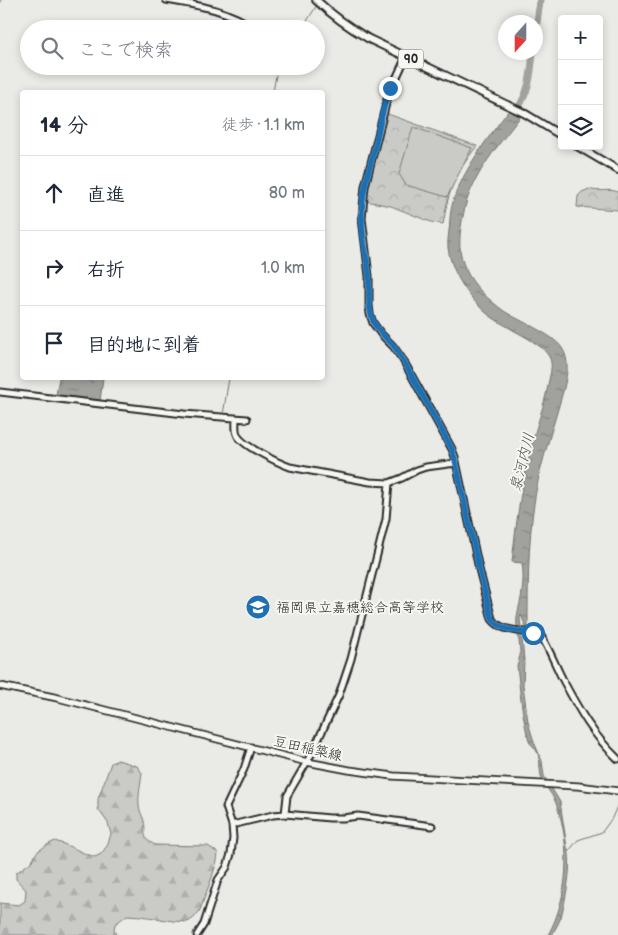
<!DOCTYPE html>
<html lang="ja">
<head>
<meta charset="utf-8">
<style>
	body { margin:0; font-family:"Balsamiq Sans","Klee One",sans-serif; background:#f2f2f3; color:#1f2937 }
	.controls { position:absolute; right:15px; top:15px; display:grid; overflow:hidden; border-radius:5px; box-shadow:0 2px 8px #0003 }
	.controls button { width:45px; height:45px; display:grid; place-items:center; padding:0; border:0; border-bottom:1px solid #e0e1e3; background:#fff; color:#1f2937; font:25px sans-serif }
	.compass { position:absolute; left:498px; top:15px; width:45px; height:45px; border-radius:50%; background:#fff; box-shadow:0 2px 8px #0003; rotate:201deg }
	.stop { position:absolute; width:15px; height:15px; margin:-11px; border:4px solid #1f6fb2; border-radius:50%; background:#fff }
	.stop.end { background:#1f6fb2; border-color:#fff; box-shadow:0 1px 5px #0008 }
	.list { margin:0; padding:0; list-style:none }
	h2 { display:flex; justify-content:space-between; align-items:center; height:65px; margin:0; padding:0 20px; font-size:21px }
	h2 small { font-size:16px; font-weight:400; color:#747a83 }
	.list li { display:grid; grid-template-columns:32px 1fr auto; gap:15px; align-items:center; box-sizing:border-box; height:75px; padding:0 20px; border-top:1px solid #e0e1e3 }
	.list b { display:block; font-size:19px; white-space:nowrap }
	.list em { font-size:16px; font-style:normal; color:#747a83 }
	.icon { flex:none; width:28px; height:28px; fill:none; stroke:currentColor; stroke-width:2; stroke-linecap:round; stroke-linejoin:round }
	.map { position:relative; flex:none; width:618px; height:935px; overflow:hidden }
	.search { position:absolute; background:#fff; box-shadow:0 2px 8px #0003; left:20px; top:20px; width:305px; height:55px; display:flex; align-items:center; gap:12px; box-sizing:border-box; padding:0 18px; border-radius:28px; color:#747a83; font-size:19px }
	.panel { position:absolute; background:#fff; box-shadow:0 2px 8px #0003; left:20px; top:90px; width:305px; height:290px; border-radius:5px }
	.map>svg:first-child { display:block }
	.forest { fill:url(#forest-firs); stroke:#7a7a79 }
	.park { fill:url(#park-crowns); stroke:#7a7a79 }
	.pitch { fill:#cacac7; stroke:#7a7a79 }
	.water { fill:url(#water-ripples); stroke:#727270 }
	.lines { fill:none; stroke-linecap:round; stroke-linejoin:round }
	.stream { stroke:#727270; stroke-width:1 }
	.river { stroke:#a1a19e; stroke-width:7 }
	.tertiary-casing { stroke:#2b2b2b; stroke-width:9 }
	.secondary-casing { stroke:#2b2b2b; stroke-width:9 }
	.primary-casing { stroke:#2b2b2b; stroke-width:10 }
	.tertiary { stroke:#f6f6f2; stroke-width:5 }
	.secondary { stroke:#f6f6f2; stroke-width:5.5 }
	.primary { stroke:#f6f6f2; stroke-width:6 }
	.route { stroke:#1f6fb2; stroke-width:6 }
	.labels { text-anchor:middle; stroke-width:4; stroke-linejoin:round; paint-order:stroke }
	.shield { fill:#f6f6f2; stroke:#686867; stroke-width:1 }
	.shield-label { font-size:12px; font-weight:bold; fill:#2b2b2b }
	.poi-label { font-size:14px; fill:#2b2b2b; stroke:#f6f6f2; text-anchor:start }
	.street-label { font-size:14px; fill:#2b2b2b; stroke:#f6f6f2 }
	.water-label { font-size:15px; font-style:italic; fill:#545453; stroke:#f6f6f2 }
</style>
</head>
<body>
<div class="map">
<svg width="618" height="935" viewBox="0 0 618 935">
	<defs>
		<pattern id="forest-firs" width="22" height="20" patternUnits="userSpaceOnUse" patternTransform="scale(1.25)"><rect width="22" height="20" fill="#cacac7"/><path d="M5 1l3.5 6h-7zM16 11l3.5 6h-7z" fill="#aeaeab"/></pattern>
		<pattern id="park-crowns" width="20" height="18" patternUnits="userSpaceOnUse" patternTransform="scale(1.25)"><rect width="20" height="18" fill="#cacac7"/><path d="M2 6a3 3 0 1 1 6 0M12 15a3 3 0 1 1 6 0" fill="none" stroke="#aeaeab"/></pattern>
		<pattern id="water-ripples" width="26" height="14" patternUnits="userSpaceOnUse" patternTransform="scale(1.25)"><rect width="26" height="14" fill="#a1a19e"/><path d="M2 4q2-2 4 0t4 0M15 11q2-2 4 0t4 0" fill="none" stroke="#838381"/></pattern>
	</defs>
	<rect width="100%" height="100%" fill="#eaeae6"/>
	<filter id="ink" filterUnits="userSpaceOnUse"><feTurbulence type="fractalNoise" baseFrequency=".02" numOctaves="2"/><feDisplacementMap in="SourceGraphic" scale="10" xChannelSelector="R" yChannelSelector="G"/><feConvolveMatrix kernelMatrix="1 2 1 2 8 2 1 2 1" color-interpolation-filters="sRGB"/></filter>
	<g filter="url(#ink)">
		<path class="forest" d="M118,760L137,766L142,773C141,784 138,795 139,806C139,811 143,816 144,821C147,834 140,837 155,845L208,846L218,853L217,861L212,877L200,910L195,917L188,922L173,921L142,916L127,915L115,924L114,929L116,935H0V903L19,905L25,901L26,890L16,879V873L31,862L37,852L47,845L55,841C69,845 81,853 95,857L101,854L107,846L111,834L108,823L98,809V799L111,763Z"/>
		<path class="park" d="M385,113L477,146C465,161 454,178 449,196C446,205 445,215 443,224L431,222L391,206L366,201Z
			M589,189C599,193 608,188 618,192V210L577,207L578,196L582,192Z"/>
		<path class="pitch" d="M413,127L472,148L447,197L406,185L399,174Z"/>
		<path class="water" d="M509,110L521,116C503,139 481,165 470,192C466,201 464,211 462,221C459,237 458,254 466,270C474,287 489,300 504,311C519,321 553,334 562,348C570,360 567,375 564,388C556,417 546,447 539,476C528,526 528,577 528,628L526,627L521,615L520,618L524,660L523,685L528,722L534,742L542,761L544,776L560,802L567,847C574,861 565,902 561,917C559,923 555,929 552,935H548C569,897 571,846 557,806C554,795 544,787 541,776C539,767 541,758 536,750C534,746 530,745 529,741C522,717 520,691 517,666C523,652 518,641 517,626C516,618 518,611 520,603C523,589 524,577 522,563L512,562C516,524 521,487 530,450C536,427 545,404 549,380C550,375 552,368 551,362C548,346 520,335 508,327C499,322 487,315 480,307C465,292 451,270 448,248C447,238 450,229 450,218C451,207 454,196 459,186C472,158 491,134 509,110Z
			M59,378H103L100,401L56,395Z"/>
		<g class="lines">
			<path class="stream" d="M0,3L1,0
				M302,29L317,5
				M276,66V71
				M273,92L276,75
				M106,402L206,413
				M222,415H223L229,378
				M568,852L578,840L602,832L612,818L618,804"/>
			<path class="river" d="M536,30L540,0
				M515,113C529,93 531,76 533,52"/>
			<defs>
				<path id="tertiary" d="M166,0C201,6 226,9 256,29
					M406,57L388,96L365,186L362,218L369,276V305L370,314L373,323L381,334L393,346L403,360L452,449L455,457L479,569L492,619C503,634 526,629 541,636C550,650 556,667 564,682C580,712 593,735 618,759
					M0,392L184,414L247,419
					M236,419C236,423 235,430 237,434C240,445 279,463 290,467L370,482L389,483L402,478L417,470L426,467L456,463
					M285,814L287,796L312,753L339,695L351,659L386,519L389,483
					M232,825L273,815L285,814L330,818H343L358,816L432,826
					M197,935L204,924L218,880L227,867L231,854L233,838L232,825L226,807L244,769L251,747"/>
				<path id="secondary" d="M0,686L58,698L307,762L349,770L393,776L578,786L618,791"/>
				<path id="primary" d="M316,0C332,15 350,28 369,39L524,113L562,136
					M577,146L618,170"/>
			</defs>
			<use href="#tertiary" class="tertiary-casing"/>
			<use href="#secondary" class="secondary-casing"/>
			<use href="#primary" class="primary-casing"/>
			<use href="#tertiary" class="tertiary"/>
			<use href="#secondary" class="secondary"/>
			<use href="#primary" class="primary"/>
		</g>
	</g>
	<g class="lines" filter="url(#ink)">
		<path class="route" d="M390,88C383,107 379,127 375,147C369,170 361,194 362,219C362,238 367,256 369,275C370,291 367,306 373,321C376,330 385,337 392,344C396,349 399,354 403,360L452,449L456,463L479,569L492,619C501,631 519,631 533,633"/>
	</g>
	<defs>
		<symbol id="school-disc" viewBox="-11 -11 22 22"><circle r="9.5" fill="#1f6fb2" stroke="#f6f6f2"/><path d="M0-5L7-2L0 1L-7-2ZM-4 1L0 2.5L4 1V4Q0 6-4 4Z" fill="#fff"/></symbol>
	</defs>
	<g fill-rule="evenodd">
		<use href="#school-disc" x="244" y="593" width="28" height="28"/>
	</g>
	<g class="labels">
		<rect class="shield" x="398.5" y="49.5" width="25" height="19" rx="4"/>
		<g class="shield-label">
			<text x="411" y="63">90</text>
		</g>
		<g class="poi-label">
			<text x="276" y="612">福岡県立嘉穂総合高等学校</text>
		</g>
		<g class="street-label">
			<text transform="translate(308 748) rotate(13)" y="5">豆田稲築線</text>
		</g>
		<g class="water-label">
			<text transform="translate(522 462) rotate(-76)" y="5">泉河内川</text>
		</g>
	</g>
</svg>
<div class="controls">
<button>+</button>
<button>−</button>
<button><svg class="icon" aria-label="layers" viewBox="0 0 24 24"><path d="M12 4l9 5-9 5-9-5zM3 14l9 5 9-5"/></svg></button>
</div>
<svg class="compass" viewBox="-18 -18 36 36"><path d="M0-13l5 13h-10z" fill="#e53935"/><path d="M0 13l5-13h-10z" fill="#747a83"/></svg>
<div class="stop" style="left:533px;top:633px"></div>
<div class="stop end" style="left:390px;top:88px"></div>
<div class="search"><svg class="icon" aria-label="search" viewBox="0 0 24 24"><circle cx="10" cy="10" r="6"/><path d="M15 15l6 6"/></svg>ここで検索</div>
<section class="panel">
<h2>14 分<small>徒歩 · 1.1 km</small></h2>
<ul class="list">
<li><svg class="icon" aria-label="ahead" viewBox="0 0 24 24"><path d="M12 20V5M6 11l6-6 6 6"/></svg><div><b>直進</b></div><em>80 m</em></li>
<li><svg class="icon" aria-label="right" viewBox="0 0 24 24"><path d="M7 20v-9h11M14 6l5 5-5 5"/></svg><div><b>右折</b></div><em>1.0 km</em></li>
<li><svg class="icon" aria-label="arrive" viewBox="0 0 24 24"><path d="M6 21V4h12l-3 4 3 4H6"/></svg><div><b>目的地に到着</b></div></li>
</ul>
</section>
</div>
</body>
</html>
